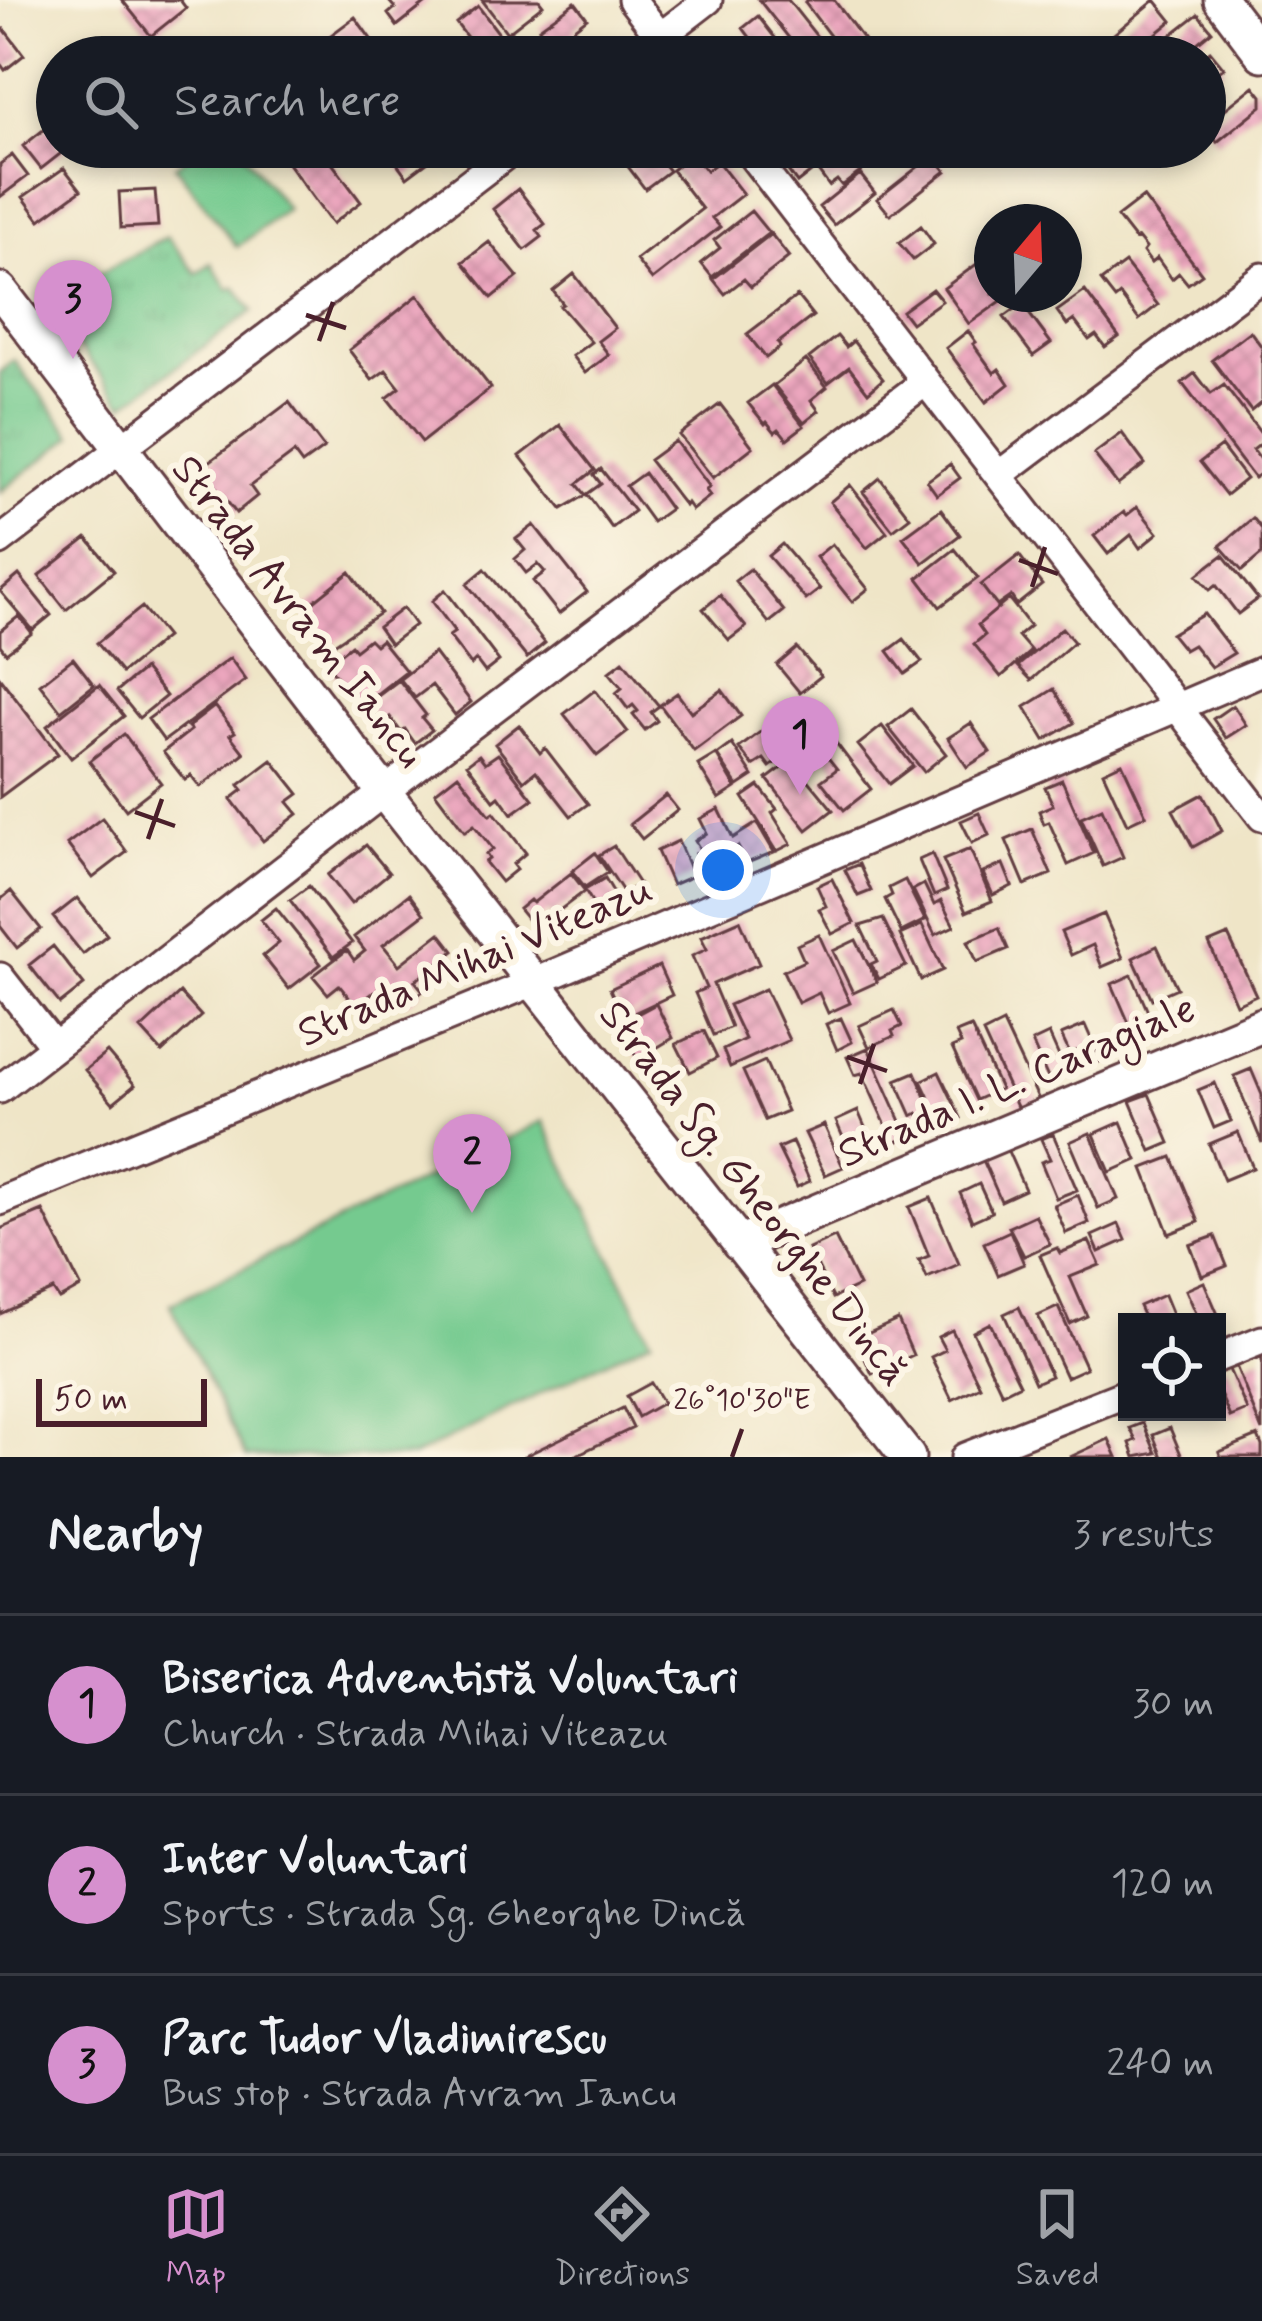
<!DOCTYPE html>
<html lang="en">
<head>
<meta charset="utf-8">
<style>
	body { margin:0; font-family:Mynerve,sans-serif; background:#20242c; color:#f1f3f6 }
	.controls { position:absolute; right:36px; bottom:36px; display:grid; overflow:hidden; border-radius:0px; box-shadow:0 6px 18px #0003 }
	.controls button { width:108px; height:108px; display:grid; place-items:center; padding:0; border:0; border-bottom:3px solid #363941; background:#171b24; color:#f1f3f6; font:60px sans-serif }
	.compass { position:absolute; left:974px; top:204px; width:108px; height:108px; border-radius:50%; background:#171b24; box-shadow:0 6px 18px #0003; rotate:19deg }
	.scale { position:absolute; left:36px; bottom:30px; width:171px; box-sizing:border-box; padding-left:12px; border:6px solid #4a1f2b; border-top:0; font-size:33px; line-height:42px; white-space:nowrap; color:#4a1f2b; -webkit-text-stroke:9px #fcf5e5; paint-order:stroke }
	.you { position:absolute; left:723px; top:870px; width:42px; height:42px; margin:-30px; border:9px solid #fff; border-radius:50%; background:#1a73e8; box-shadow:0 0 0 18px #1a73e833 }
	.badge { display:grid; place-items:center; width:78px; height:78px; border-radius:50%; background:#d690ce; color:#111; font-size:39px; font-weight:700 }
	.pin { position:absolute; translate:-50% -99px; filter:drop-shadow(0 3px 6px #0008) }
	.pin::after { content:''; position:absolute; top:63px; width:42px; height:36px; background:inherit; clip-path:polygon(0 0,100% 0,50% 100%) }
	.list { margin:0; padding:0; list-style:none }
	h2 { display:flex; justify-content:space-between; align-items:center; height:156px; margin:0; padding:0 48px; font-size:51px }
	h2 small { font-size:39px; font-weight:400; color:#9ea1a6 }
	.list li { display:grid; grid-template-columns:78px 1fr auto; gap:36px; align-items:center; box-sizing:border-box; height:180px; padding:0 48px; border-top:3px solid #363941 }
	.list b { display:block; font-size:45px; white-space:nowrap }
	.list p { margin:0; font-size:39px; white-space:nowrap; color:#9ea1a6 }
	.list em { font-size:39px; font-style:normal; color:#9ea1a6 }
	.icon { flex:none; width:66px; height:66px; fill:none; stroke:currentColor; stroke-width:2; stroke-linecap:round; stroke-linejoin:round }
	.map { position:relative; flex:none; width:1262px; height:1457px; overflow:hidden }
	.search { position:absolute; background:#171b24; box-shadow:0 6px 18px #0003; left:36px; right:36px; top:36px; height:132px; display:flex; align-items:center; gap:30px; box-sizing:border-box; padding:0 42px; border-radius:66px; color:#9ea1a6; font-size:45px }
	.sheet { height:696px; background:#171b24 }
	nav { display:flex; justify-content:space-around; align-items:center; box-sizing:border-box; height:168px; border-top:3px solid #363941; background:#171b24; font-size:33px; color:#9ea1a6 }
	nav a { display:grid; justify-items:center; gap:6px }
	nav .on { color:#d690ce }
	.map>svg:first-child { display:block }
	.grass { fill:url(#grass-tufts); stroke:#5f745d; stroke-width:3 }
	.garden { fill:#74ca8f; stroke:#5f745d; stroke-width:3 }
	.building { fill:url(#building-cross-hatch) }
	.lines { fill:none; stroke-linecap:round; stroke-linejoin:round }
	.minor-casing { stroke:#633d42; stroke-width:33 }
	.tertiary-casing { stroke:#633d42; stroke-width:39 }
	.minor { stroke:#fff; stroke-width:27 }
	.tertiary { stroke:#fff; stroke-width:33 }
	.ticks { fill:none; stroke:#4a1f2b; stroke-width:4.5 }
	.labels { text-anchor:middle; stroke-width:12; stroke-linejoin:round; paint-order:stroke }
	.street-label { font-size:42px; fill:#4a1f2b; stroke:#fcf5e5 }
	.ticks-label { font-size:30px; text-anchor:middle; fill:#4a1f2b; stroke:#fcf5e5; stroke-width:12; stroke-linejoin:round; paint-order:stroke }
</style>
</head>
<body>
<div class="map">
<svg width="1262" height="1457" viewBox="0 0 1262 1457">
	<defs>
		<pattern id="grass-tufts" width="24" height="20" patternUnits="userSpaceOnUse" patternTransform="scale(3)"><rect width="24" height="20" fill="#74ca8f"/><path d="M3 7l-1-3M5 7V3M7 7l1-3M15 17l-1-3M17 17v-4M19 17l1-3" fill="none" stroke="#66ad7c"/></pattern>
		<pattern id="building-cross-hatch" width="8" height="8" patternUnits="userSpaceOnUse" patternTransform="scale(3)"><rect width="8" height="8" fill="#eba6bd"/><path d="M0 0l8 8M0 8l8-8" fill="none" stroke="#cb8ea3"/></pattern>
	</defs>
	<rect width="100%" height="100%" fill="#fcf5e5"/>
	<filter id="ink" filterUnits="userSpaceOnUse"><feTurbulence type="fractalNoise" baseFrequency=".00833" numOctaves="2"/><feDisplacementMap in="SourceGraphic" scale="24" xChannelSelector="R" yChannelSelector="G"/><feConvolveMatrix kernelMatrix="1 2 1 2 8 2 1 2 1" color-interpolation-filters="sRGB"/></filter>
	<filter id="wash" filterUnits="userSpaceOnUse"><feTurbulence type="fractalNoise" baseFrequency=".004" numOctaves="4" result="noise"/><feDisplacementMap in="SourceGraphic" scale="48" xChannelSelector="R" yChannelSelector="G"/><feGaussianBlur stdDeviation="2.7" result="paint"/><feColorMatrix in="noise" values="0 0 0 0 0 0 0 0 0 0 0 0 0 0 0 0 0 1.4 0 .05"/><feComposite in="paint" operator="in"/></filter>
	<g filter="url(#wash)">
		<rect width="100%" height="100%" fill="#efe5c7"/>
		<path class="grass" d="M167,237L197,274L211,263L229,290L235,287L253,311L124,405L46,306L60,294Z
			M14,360L73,436L0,492V373Z"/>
		<path class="garden" d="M200,147H239L287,209L237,247L175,166Z
			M543,1121L651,1339L412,1457H246L170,1304Z"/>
		<g id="blocks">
			<path class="building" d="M122,0H180L186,8L151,36Z
				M388,0H430L397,26L388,14L395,8Z
				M482,0H539L543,5L507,33Z
				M759,0H788L830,53L825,57H794L800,52Z
				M808,0H834L872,51L864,57H846L805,3Z
				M1155,0L1172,21L1128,57H1086Z
				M575,2L587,18L574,28L577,32L554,49L539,28Z
				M478,6L509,47L496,57H482L456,23Z
				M1198,14L1212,31L1180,57H1158L1152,50Z
				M758,16L790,57H756L749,48L755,44L743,28Z
				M355,17L384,57H318L312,49Z
				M4,29L24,55L5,70L0,63V32Z
				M1210,51L1224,68L1213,76L1221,86L1205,99V55Z
				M1254,86L1262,96V106L1217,142L1205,125Z
				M57,119V147H69L41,169L23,146Z
				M276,147H320L361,202L332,224Z
				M385,147H447L407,177Z
				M613,147H679L661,161L669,171L645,189Z
				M820,147L830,157L797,183L786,168L804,154L807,157Z
				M848,147H893L842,186L837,180L829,186L818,171Z
				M692,153L706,171L718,162L743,194L712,218L720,227L652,280L636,260L702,209L672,170Z
				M12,155L28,176L0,197V164Z
				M933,155L946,171L890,215L877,199Z
				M64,168L81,190L40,220L23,197Z
				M860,174L875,193L834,225L819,207Z
				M518,189L545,224L537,230L542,237L525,250L493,209Z
				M155,190L158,226L121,228L119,192Z
				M1143,197L1202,274L1188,284L1179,273L1172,279L1157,258L1151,263L1143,252L1146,248L1138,238L1135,240L1117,217Z
				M751,211L769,233L712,277L701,263L720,248L714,240Z
				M921,226L934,244L913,260L899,243Z
				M771,234L789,257L751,287L744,279L725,294L713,279Z
				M489,242L518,277L492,298L463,262Z
				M978,263L992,283V294H1000L1004,299L969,324L944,288Z
				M1125,263L1158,305L1139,320L1120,295L1115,299L1101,281Z
				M574,274L615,328L598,341L609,355L585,373L572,356L591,342L560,306L563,304L553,291Z
				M932,289L942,301L911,323L902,311Z
				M1085,291L1119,337L1105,347L1096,335L1089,340L1074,320L1067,325L1057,311Z
				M418,295L491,388L422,442L387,398L400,388L386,370L372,380L349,350Z
				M797,296L813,316L778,343L780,347L766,358L747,334Z
				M1022,304L1051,343L1033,356L1004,317Z
				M968,331L976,342L973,344L994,373L999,369L1009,384L986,402L946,348Z
				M1250,331L1262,347V402L1251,411L1212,360Z
				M837,336L846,347L853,341L883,379L868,392L849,367L828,383L809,358Z
				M806,360L827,387L811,400L819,411L804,423L774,385Z
				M1195,373L1211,394L1224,385L1262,435V443L1253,450L1262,462V473L1254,478L1182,383Z
				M772,385L804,426L787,439L779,429L775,432L767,422L765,424L748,403Z
				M289,402L324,448L302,464L294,453L250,486L257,496L236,513L201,468Z
				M720,404L753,447L713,478L679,435Z
				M560,425L595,470L577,484L586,495L562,509L520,456Z
				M1122,433L1145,464L1118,485L1094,454Z
				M675,441L710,487L706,490L710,496L692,510L687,503L685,506L649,460Z
				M1221,446L1246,479L1226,495L1200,462Z
				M950,464L960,478L937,495L927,481Z
				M601,469L634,511L612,528L587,494L601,484L594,475Z
				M644,473L670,509L652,522L626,486Z
				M880,478L910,517L893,530L863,492Z
				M850,485L887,532L867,548L830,502Z
				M1137,507L1158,533L1140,548L1131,535L1108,554L1094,536L1124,512L1127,515Z
				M941,509L960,535L923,563L903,537Z
				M1253,518L1262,529V554L1242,571L1220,546Z
				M534,525L587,592L559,614L533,581L545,572L538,564L526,573L515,559L525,550L516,539Z
				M87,538L114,571L66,610L39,576Z
				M782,544L820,589L806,600L768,556Z
				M832,544L868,589L852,602L816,557Z
				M955,549L978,578L940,607L918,578Z
				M1019,555L1042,585L1017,605L1011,596L997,606L981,585Z
				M1223,555L1258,599L1238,614L1216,585L1210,590L1197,575Z
				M485,569L545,643L527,658L467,584Z
				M750,569L784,611L769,623L735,581Z
				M350,572L380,613L331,646L304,609Z
				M19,575L51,615L33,630L0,591Z
				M445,590L499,661L485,672L476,660L471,665L449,636L455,632L432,601Z
				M720,595L746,627L729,640L703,609Z
				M1009,599L1030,626L1018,636L1031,651L1001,677L974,644L985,635L978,625Z
				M142,607L166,637L122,673L97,643Z
				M403,608L415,625L390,644L378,627Z
				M1204,614L1234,653L1211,667L1193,645L1184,650L1171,634Z
				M19,616L32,633L6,653L0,645V631Z
				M1062,628L1074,642L1031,680L1018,666Z
				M369,639L375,645L381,640L406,671L360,707L327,664L351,645L355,650Z
				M904,639L922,662L905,674L888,651Z
				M797,648L821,676L800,693L777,665Z
				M434,653L471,702L455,715L432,685L415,698L400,679Z
				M73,658L94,685L61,711L40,684Z
				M230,658L246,680L164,741L148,719Z
				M623,661L659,706L651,712L657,721L645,730L633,715L638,711L633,705L628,709L616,693L622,688L609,672Z
				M144,669L166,696L139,718L117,691Z
				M0,678L58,754L0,797Z
				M399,680L426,715L422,718L432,730L415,743L405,729L401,732L390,717L381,724L366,705Z
				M99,685L124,716L71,758L47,726Z
				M1054,689L1074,723L1045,740L1025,707Z
				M595,690L628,732L597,756L564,714Z
				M722,690L741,716L694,751L660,705L677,693L691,712Z
				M1233,705L1246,725L1226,738L1213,719Z
				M215,706L235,732L230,735L244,753L200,787L191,775L185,780L163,752L191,730L188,727Z
				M911,709L946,754L924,772L888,727Z
				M971,723L990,752L967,767L948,738Z
				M519,725L540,753L545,748L588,804L571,816L536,771L524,781L495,744Z
				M882,726L913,766L889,784L858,745Z
				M767,727L787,754L770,767L764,759L753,766L739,748Z
				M827,731L871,789L844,810L821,781L837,769L814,740Z
				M124,734L161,783L126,810L89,761Z
				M732,744L753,776L738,786L717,755Z
				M498,754L533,799L512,814L499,796L494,800L467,764L479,755L485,763Z
				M716,754L736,788L719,799L698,765Z
				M272,760L299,794L288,802L298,814L263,841L231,799L243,790L239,785Z
				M792,760L833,810L807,830L767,779Z
				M1122,763L1146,815L1127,824L1103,772Z
				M458,774L490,815L494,812L526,853L513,864L517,869L501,882L485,862L489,859L486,854L493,849L474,825L465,832L435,792Z
				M1062,780L1094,853L1068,865L1049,822L1044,824L1039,811L1053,805L1045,787Z
				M759,786L777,809L772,813L791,844L777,851L743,797Z
				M1203,794L1222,831L1193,847L1173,810Z
				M666,795L678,810L642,839L630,824Z
				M1102,808L1123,857L1103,866L1081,817Z
				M719,809L733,838L757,823L774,852L747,863L737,845L744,862L706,880L695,854L701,851L695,841L707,833L700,819Z
				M979,813L989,835L972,843L961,821Z
				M102,818L127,852L93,878L67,844Z
				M1032,829L1051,874L1025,885L1006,840Z
				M678,841L693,876L672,885L657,851Z
				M366,845L389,873L351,904L328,875Z
				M614,846L639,884L624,893L599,855Z
				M970,849L992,901L966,912L943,860Z
				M595,853L608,872L585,887L572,871Z
				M932,854L947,890L934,896L919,860Z
				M859,864L871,891L858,896L845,870Z
				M1003,864L1012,886L993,895L983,873Z
				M571,873L585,891L552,916L548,912L532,925L519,909L530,900L533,903Z
				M605,878L624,910L618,913L620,916L605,924L585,890Z
				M832,879L854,923L832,934L819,909L826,906L817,886Z
				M905,880L925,920L901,932L885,899L892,895L889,888Z
				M924,884L934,905L941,901L954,926L935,935L913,890Z
				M309,886L352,943L333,957L290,900Z
				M11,891L41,929L17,948L0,926V900Z
				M409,894L424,914L383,945L399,965L440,933L454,951L415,981L423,991L405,1005L387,982L356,1006L339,985L328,994L313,976L347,950L354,960L365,951L354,937Z
				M77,898L107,935L83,954L53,917Z
				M276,908L321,964L289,989L263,956L279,943L261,920Z
				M1104,914L1123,958L1102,967L1093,945L1071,955L1061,932Z
				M883,919L906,966L879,979L871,964L877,961L860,926Z
				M740,920L759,964L713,984L731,1027L713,1035L695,993L706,988L692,956L707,949L701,937Z
				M922,925L943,970L921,980L900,935Z
				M999,928L1008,949L977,962L968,941Z
				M819,935L850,1003L828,1013L819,993L798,1003L783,971L804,961L797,945Z
				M1228,935L1256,995L1236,1004L1209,943Z
				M856,940L877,982L853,993L833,951Z
				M53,946L84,985L60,1004L29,965Z
				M1157,946L1177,988L1152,999L1133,958Z
				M659,966L672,995L623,1018L610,989Z
				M1132,975L1155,1028L1135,1037L1112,984Z
				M765,989L789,1040L730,1067L723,1050L745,1039L729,1005Z
				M180,993L201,1016L162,1052L141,1029Z
				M656,1004L673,1038L638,1059L615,1026Z
				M894,1010L902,1026L892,1031L894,1036L869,1047L859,1026Z
				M841,1018L852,1042L837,1050L826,1024Z
				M1003,1023L1039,1100L1018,1109L983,1033Z
				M1085,1025L1101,1061L1084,1068L1076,1051L1070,1054L1061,1035Z
				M971,1027L1000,1089L976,1100L952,1048L961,1044L956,1033Z
				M704,1031L717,1058L690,1072L676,1044Z
				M1049,1034L1065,1070L1048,1078L1032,1042Z
				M868,1048L908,1137L894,1143L862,1073L855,1075L847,1057Z
				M107,1052L135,1085L113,1103L85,1070Z
				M765,1061L787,1111L765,1120L743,1071Z
				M1251,1069L1262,1095V1143L1234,1076Z
				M915,1072L933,1113L921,1118L918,1113L912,1116L896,1080Z
				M939,1072L961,1118L943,1127L921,1081Z
				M1215,1083L1231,1121L1214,1128L1198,1090Z
				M1149,1094L1170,1143L1151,1151L1130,1101Z
				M858,1111L874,1148L852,1158L836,1121Z
				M1121,1122L1137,1160L1110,1172L1094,1134Z
				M824,1125L843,1167L825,1175L805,1133Z
				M1238,1132L1253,1168L1224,1180L1209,1144Z
				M1090,1133L1118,1199L1098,1208L1070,1142Z
				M1053,1134L1077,1190L1056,1198L1041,1162L1050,1159L1041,1139Z
				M792,1142L810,1181L797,1187L778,1148Z
				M1007,1149L1025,1190L1001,1201L983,1160Z
				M1172,1157L1199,1222L1169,1234L1143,1168Z
				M979,1184L992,1212L972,1221L960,1193Z
				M1078,1195L1089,1223L1066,1233L1054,1205Z
				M931,1198L959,1264L927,1278L919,1260L929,1256L909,1207Z
				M43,1211L81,1287L59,1299L53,1290L0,1314V1229Z
				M1035,1215L1050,1244L1024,1256L1009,1227Z
				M1119,1224L1126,1240L1099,1252L1092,1236Z
				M1010,1231L1024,1264L998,1275L984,1243Z
				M1215,1236L1227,1266L1202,1276L1190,1245Z
				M835,1237L859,1286L833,1298L809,1249Z
				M1089,1241L1100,1265L1070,1277L1087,1316L1070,1324L1040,1255L1057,1248L1060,1253Z
				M1204,1282L1223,1326L1217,1329V1322H1200L1186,1290Z
				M1164,1295L1175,1322H1146L1139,1306Z
				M1019,1307L1051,1376L1035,1383L1004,1314Z
				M1058,1307L1086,1368L1066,1377L1038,1316Z
				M898,1320L913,1355L872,1374L856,1339Z
				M990,1323L1020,1384L1002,1393L973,1332Z
				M952,1330L980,1386L952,1400L931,1357L945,1350L938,1337Z
				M1262,1356V1431L1236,1366Z
				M1227,1365L1247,1410L1230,1417L1217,1387V1370Z
				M651,1383L663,1403L638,1417L627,1396Z
				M623,1408L633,1428L572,1457H523Z
				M1143,1423L1156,1453L1135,1457L1130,1443L1136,1440L1130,1428Z
				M1170,1428L1182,1457H1162L1153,1435Z
				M1258,1436L1262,1446V1457H1221L1219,1452Z
				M1109,1439L1117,1457H1070Z"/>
		</g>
	</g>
	<g filter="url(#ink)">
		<use href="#blocks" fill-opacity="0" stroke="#633d42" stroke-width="3"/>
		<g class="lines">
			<defs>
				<path id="minor" d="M632,0L676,57
					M634,57L708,0
					M745,147L1262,817
					M999,475L1262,277
					M0,541L516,147
					M0,977L54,1046
					M0,1089L402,778L925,382
					M0,1201L551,975L1262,671
					M1217,1358L1262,1340
					M965,1457L1127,1393"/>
				<path id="tertiary" d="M1221,0L1262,54
					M0,290L384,792L908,1457
					M739,1244L1262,1025"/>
			</defs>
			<use href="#minor" class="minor-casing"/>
			<use href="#tertiary" class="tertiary-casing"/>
			<use href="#minor" class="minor"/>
			<use href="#tertiary" class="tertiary"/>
		</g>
	</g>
	<path class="ticks" d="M306,315L346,328M319,341L333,302M1019,560L1058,574M1032,587L1045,547M135,812L175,826M148,839L162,799M847,1057L887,1071M860,1084L874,1044M732,1457L742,1429"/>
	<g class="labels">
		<g class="street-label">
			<text transform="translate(300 610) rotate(52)" y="15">Strada Avram Iancu</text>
			<text transform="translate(474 959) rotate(-23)" y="15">Strada Mihai Viteazu</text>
			<text transform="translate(1016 1079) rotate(-23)" y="15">Strada I. L. Caragiale</text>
			<text transform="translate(756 1192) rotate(52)" y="15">Strada Sg. Gheorghe Dincă</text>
		</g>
	</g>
	<g class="ticks-label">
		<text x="742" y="1409">26°10'30"E</text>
	</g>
</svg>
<div class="controls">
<button><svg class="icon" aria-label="locate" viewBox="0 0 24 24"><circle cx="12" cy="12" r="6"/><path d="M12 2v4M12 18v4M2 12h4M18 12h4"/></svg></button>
</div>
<svg class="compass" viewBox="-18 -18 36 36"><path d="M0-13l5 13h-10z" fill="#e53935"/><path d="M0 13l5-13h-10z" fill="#9ea1a6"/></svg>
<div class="scale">50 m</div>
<div class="you"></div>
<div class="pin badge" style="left:800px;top:795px">1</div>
<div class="pin badge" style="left:472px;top:1213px">2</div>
<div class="pin badge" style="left:73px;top:359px">3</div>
<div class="search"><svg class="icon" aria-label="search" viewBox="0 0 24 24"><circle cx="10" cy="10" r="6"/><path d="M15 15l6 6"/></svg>Search here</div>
</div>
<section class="sheet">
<h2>Nearby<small>3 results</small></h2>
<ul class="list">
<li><span class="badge">1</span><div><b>Biserica Adventistă Voluntari</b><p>Church · Strada Mihai Viteazu</p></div><em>30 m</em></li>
<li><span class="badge">2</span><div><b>Inter Voluntari</b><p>Sports · Strada Sg. Gheorghe Dincă</p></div><em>120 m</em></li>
<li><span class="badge">3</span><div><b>Parc Tudor Vladimirescu</b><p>Bus stop · Strada Avram Iancu</p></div><em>240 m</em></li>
</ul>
</section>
<nav>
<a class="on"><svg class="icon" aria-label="map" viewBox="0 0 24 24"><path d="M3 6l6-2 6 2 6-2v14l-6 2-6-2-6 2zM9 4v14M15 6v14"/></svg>Map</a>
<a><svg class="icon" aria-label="directions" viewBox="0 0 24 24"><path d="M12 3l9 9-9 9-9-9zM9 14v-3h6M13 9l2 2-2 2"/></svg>Directions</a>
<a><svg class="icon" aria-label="saved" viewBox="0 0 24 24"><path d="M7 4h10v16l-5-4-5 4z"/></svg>Saved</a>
</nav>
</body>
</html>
